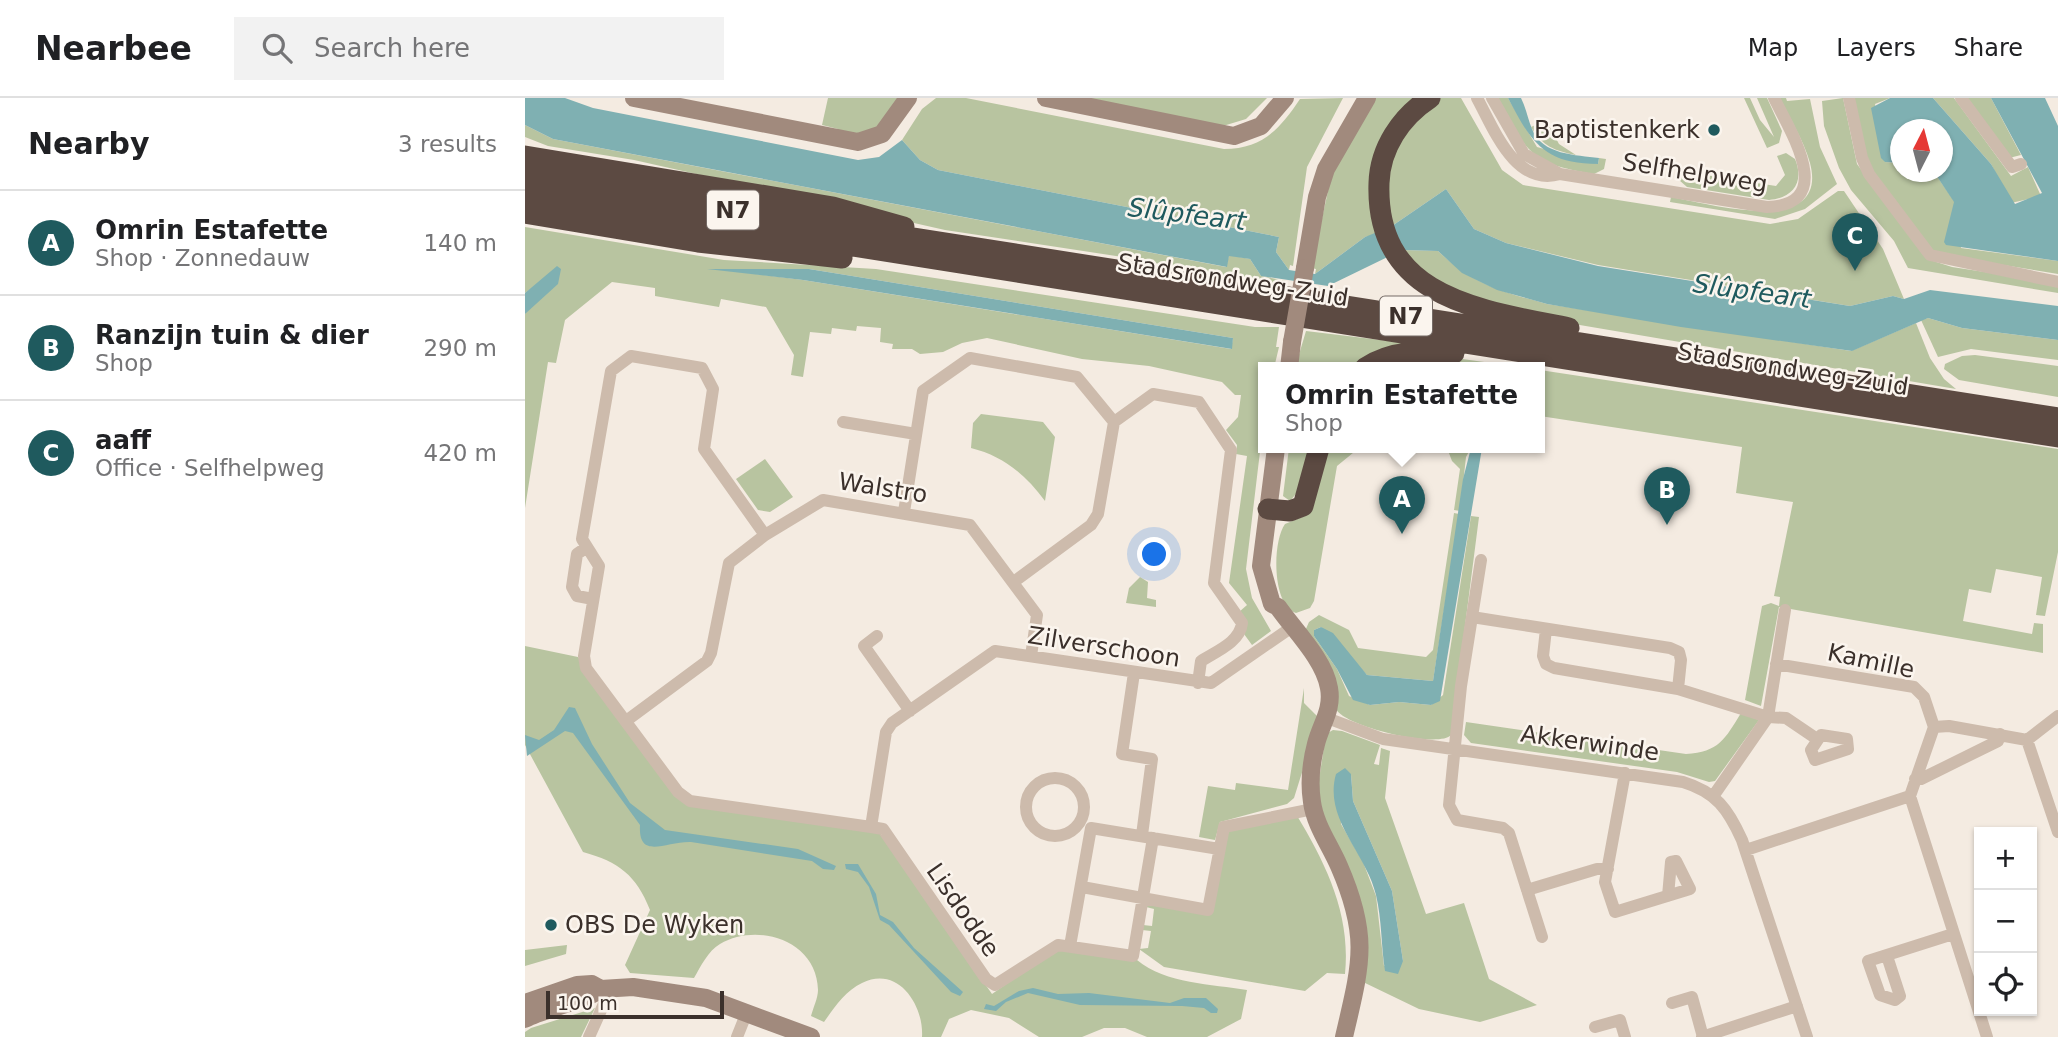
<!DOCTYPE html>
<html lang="en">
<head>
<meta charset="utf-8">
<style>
	body { margin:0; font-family:"DejaVu Sans",sans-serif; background:#f2f2f2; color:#202124 }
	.controls { position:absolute; right:21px; bottom:21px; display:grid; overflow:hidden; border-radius:0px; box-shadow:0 2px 5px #0004 }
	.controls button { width:63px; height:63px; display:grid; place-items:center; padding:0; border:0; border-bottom:2px solid #e0e0e0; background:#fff; color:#202124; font:35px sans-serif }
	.compass { position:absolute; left:1365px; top:21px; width:63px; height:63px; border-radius:50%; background:#fff; box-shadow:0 2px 5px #0004; rotate:6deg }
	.scale { position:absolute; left:21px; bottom:18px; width:178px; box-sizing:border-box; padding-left:7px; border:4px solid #3b302b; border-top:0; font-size:19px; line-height:24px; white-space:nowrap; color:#3b302b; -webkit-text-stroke:5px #fbf5ee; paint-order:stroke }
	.you { position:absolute; left:630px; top:457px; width:24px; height:24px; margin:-18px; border:5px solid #fff; border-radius:50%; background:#1a73e8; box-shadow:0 0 0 10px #1a73e833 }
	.badge { display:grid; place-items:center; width:46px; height:46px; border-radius:50%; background:#1f5a5e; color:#fff; font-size:23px; font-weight:700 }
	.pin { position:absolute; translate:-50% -58px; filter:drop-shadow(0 2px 4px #0008) }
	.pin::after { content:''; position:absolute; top:37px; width:24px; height:21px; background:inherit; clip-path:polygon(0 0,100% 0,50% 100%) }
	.popup { position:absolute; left:733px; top:264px; width:287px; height:91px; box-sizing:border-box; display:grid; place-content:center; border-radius:0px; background:#fff; filter:drop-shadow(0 2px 5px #0005); font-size:23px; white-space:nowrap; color:#757577 }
	.popup b { font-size:26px; color:#202124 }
	.popup::after { content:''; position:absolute; left:50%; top:100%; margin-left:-14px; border:14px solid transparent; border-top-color:#fff }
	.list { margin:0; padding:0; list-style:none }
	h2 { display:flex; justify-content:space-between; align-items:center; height:91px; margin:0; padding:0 28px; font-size:30px }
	h2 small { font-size:23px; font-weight:400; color:#757577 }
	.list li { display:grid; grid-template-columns:46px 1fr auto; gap:21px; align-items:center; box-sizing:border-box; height:105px; padding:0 28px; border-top:2px solid #e0e0e0 }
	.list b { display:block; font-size:26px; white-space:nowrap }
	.list p { margin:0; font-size:23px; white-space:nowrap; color:#757577 }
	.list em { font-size:23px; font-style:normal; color:#757577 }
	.icon { flex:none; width:38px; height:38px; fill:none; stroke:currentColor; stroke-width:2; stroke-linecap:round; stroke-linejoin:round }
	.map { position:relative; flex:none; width:1533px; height:939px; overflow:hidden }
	header { display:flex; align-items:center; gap:42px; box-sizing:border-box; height:98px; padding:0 35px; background:#fff; border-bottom:2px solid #e0e0e0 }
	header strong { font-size:33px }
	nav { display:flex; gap:38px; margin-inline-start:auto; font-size:24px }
	.search { width:490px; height:63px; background:#f2f2f2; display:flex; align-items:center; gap:18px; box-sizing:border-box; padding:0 24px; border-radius:0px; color:#757577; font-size:26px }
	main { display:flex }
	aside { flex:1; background:#fff }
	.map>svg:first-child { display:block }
	.green { fill:#b8c4a0; fill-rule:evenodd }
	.water { fill:#7fb0b2 }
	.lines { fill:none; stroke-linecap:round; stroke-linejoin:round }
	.street { stroke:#cdbbac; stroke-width:12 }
	.secondary { stroke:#a18a7d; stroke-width:18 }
	.highway { stroke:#5c4a42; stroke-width:21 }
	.secondary-bridge { stroke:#a18a7d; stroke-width:18 }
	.poi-dot { fill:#1f5a5e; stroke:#fbf5ee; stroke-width:2.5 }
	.labels { text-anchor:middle; stroke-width:5; stroke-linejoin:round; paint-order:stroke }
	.shield { fill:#fbf5ee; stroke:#756b66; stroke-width:2 }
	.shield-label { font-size:23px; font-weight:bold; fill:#3b302b }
	.poi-label { font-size:24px; fill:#3b302b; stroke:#fbf5ee; text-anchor:end }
	.street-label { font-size:24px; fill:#3b302b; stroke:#fbf5ee }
	.water-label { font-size:26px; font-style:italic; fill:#1f5a5e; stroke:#fbf5ee }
</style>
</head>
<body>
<header>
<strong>Nearbee</strong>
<div class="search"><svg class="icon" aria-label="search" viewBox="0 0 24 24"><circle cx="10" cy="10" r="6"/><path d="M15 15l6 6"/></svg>Search here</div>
<nav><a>Map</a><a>Layers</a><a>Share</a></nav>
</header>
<main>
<aside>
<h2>Nearby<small>3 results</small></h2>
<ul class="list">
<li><span class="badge">A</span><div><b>Omrin Estafette</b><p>Shop · Zonnedauw</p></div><em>140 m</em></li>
<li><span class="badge">B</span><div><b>Ranzijn tuin &amp; dier</b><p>Shop</p></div><em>290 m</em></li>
<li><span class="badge">C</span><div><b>aaff</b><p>Office · Selfhelpweg</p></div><em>420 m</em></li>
</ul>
</aside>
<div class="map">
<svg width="1533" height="939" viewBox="0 0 1533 939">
	<rect width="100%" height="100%" fill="#f4ebe1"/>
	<path class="green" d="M303,0H375L361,22L342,36L313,35V31L297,27Z
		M411,0H441L699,51C737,51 755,31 775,1L818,0L782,69L768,168L765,167L764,172L751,154L754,139L413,72L395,62L377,42L397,11Z
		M550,0H742L721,21L698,28Z
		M850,0H897L873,22L853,136L840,139L790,176L791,171L786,170L805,84L815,58Z
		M913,0H936L977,72L998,87L1245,126L1273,121L1313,93H1319L1358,151L1379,201L1368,198L1325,208L1073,167L981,145L949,131L921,91L867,128L859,106L866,53Z
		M973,0H983L1012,49L1073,66L1074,60L1081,61L1079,71L1069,76C1004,65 1003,56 973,0Z
		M1219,0H1225L1235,22L1249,39L1232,0H1242L1257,33L1254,45L1242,50Z
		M1255,0H1261L1262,3L1285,1L1295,49L1312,86L1280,111L1250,121L1145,104L1146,99C1181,105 1305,141 1285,65C1279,43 1265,21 1255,0Z
		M1318,0L1332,66L1402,161L1427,169L1533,185V195L1383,170L1369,143L1326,92L1314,70L1299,28L1297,3Z
		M1327,0H1365L1350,6L1360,64L1375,65L1376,74H1409L1429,103L1436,150L1533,163V176L1411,156L1345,72Z
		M1408,0H1429L1486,78L1503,69L1516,98L1486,105L1466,66Z
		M1441,0H1466L1496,57L1484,60Z
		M1021,22L1034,46L1051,57C1030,53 1017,48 1006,29Z
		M0,27L28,41L701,169L704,157L725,161L736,178L762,183L761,189L591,158L420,132L109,62L23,48L0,39Z
		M1261,55L1270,61C1280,85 1267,100 1244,102L1162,89L1154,82V73L1251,88L1260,77L1252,58Z
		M0,129L199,162L351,171L730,229H754L751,249H754L749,270H739V296L734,297L739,298V320L721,471L727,500L746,533L727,547L719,536L714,514L722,507L704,485L722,358L711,356L712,347L701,332L713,319L716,297H710L697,284L665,277L624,268L557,261L462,240L437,245L418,254L395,256L387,251H367L368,246L355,244L356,230L332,228L331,233L307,230L306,236L285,234L278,279L266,277L269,257L241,209L196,201L194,209L130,198V190L87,184L40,222L31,265L23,264L0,410V216L25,177L0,195ZM191,171H284L708,240L706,251L278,182Z
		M877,152L913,153C949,187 975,193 1022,206L1326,253L1391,225L1405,260L1419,281L1431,291L1043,225L916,190Z
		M1403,220L1437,230L1533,242V262L1446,251L1413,259L1396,222Z
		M781,233L897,247L831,270H770Z
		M1450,257L1533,268V299L1434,282L1419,271L1420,266L1437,258Z
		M930,260L1002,270H851L863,264Z
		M1015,272L1533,351V454L1520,518L1511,517L1517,479L1471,471L1466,495L1444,491L1438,523L1507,536L1509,525L1518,526V555L1254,509L1236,608L1220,602L1237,508L1246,505L1254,508L1255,499L1249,498L1268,404L1211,395L1217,349L1015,318Z
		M456,316L518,324L530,339L520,403C500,376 478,358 446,350L448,325Z
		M764,350H789L781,384L765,403L758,398Z
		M799,350H834L812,368L789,503L785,510L771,515C747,508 747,444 760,426L782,417Z
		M922,350H946L941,359L935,413L929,412L935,371L927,363Z
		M240,361L268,399L245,414L233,412L211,381Z
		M929,415L934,416L908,583L842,577L796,529L789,532V538L812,571L824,598L845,607L874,604L906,607L918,597L946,418L954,419L926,637C914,651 820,629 811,611L780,533L784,524L794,517L824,532L833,550L901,559L908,552Z
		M615,479L623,484L622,500L631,502V509L601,505L604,490Z
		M0,548L53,559L150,698L355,735L467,896L534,849L612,862C641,886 687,886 722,892L716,921L682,939H622L600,930H579L557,939H514L484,920L446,912L424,921L416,939H397C399,907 373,867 337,885C320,893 309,910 299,924L286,918C288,910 293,900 293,892C292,842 232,824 195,846C183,853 176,868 169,880L105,875L100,867L125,812C111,777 94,764 58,754L0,647Z
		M779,590V605L794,620L769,700L762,706L695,724L690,742L674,739L683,688L710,692L711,685L763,692Z
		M1216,615L1234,622L1190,683L1184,684L1152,674L946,645L939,637L941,624L1161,656C1194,654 1200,641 1216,615Z
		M817,633L855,647L849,666L854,667L856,650L865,653L860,700L901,816L939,805L964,881L1012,907L955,924L894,911L838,884L842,862L791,701L801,636L808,632ZM826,676L828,703L867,793L878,863L859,868L851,798L838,764L816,726Z
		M771,716C801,766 826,816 820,876L802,875L780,893L639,869L614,851L623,850L626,833L617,832L618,827L627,828L629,811L621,809L622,806L688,812L703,733Z
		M42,847L41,856L0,868V852Z
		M70,910L56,939H0V934L6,930Z"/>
	<path class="water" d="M0,0H40L68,10L333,62L354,59L377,42L395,62L413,72L754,139L751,154L764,172L790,176L840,139L867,128L921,91L949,131L981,145L1073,168L1325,208L1368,198L1379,201L1405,192L1533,208V242L1437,230L1403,220L1327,253L1156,229L1022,206L972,192L937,175L913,153L877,152L803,188L736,178L725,161L704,158L702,169L28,41L0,27Z
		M983,0H996C1001,10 1003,21 1007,31C1017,57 1051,57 1074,60L1073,66C1019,66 1006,44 983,0Z
		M1365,0H1408L1466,66L1490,106L1517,95L1466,0H1520L1533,28V163L1421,147L1419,144L1429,104L1409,74H1418V32H1376L1375,65L1360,64L1356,60L1346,10Z
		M32,168L36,171L33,186L0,216V195Z
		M182,171H284L708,240L707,251L278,182Z
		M946,350H957L915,603L906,607L874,604L845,607L828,602L812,571L789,538V532L796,529L808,535L842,577L908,583L938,381Z
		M44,609L50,610L67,646L105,705L140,732L273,751L311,768L309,772L298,771L287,763L166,744C141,743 113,763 115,727L48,635L40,633L2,658L0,637L14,642L29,632Z
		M820,670L826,676L828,703L867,793L878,863L873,876L860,873C856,848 857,822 851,797C842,756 798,721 811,676Z
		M320,766H333L351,796L355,817L368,824L389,850L438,894L435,898L426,894L364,827L355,822L344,789L333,774L321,771Z
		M508,890L533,896L564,895L645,905L659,900H681L693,911L692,915H686L679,910L657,908L555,907L503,895L481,904L471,913L459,911L461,906L469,908L494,893Z"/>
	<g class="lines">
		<path class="street" d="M952,0C969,31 990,89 1035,76L1242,109C1313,107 1265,33 1249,0
			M967,0L999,56L1035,76
			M1324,0L1337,60L1344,76L1405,157L1533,184
			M1436,0L1487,69L1496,66
			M318,324L391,336
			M379,414L398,293L445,260L552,279L589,324
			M240,437L179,351L188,291L177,270L106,258L86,273L57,441L74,468L59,558L61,570L153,694L165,703L346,729L361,634L367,625L470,553L686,585L767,529
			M62,449L52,456L47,489L52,498L68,501
			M956,462L936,588L924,707L932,722L978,730L984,735L1017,839
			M490,483L566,427L573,416L589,324L628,296L674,304L706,352L689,485L717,525C715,544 692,553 676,563L673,585
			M947,519L1145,550L1154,554L1156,562L1153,591
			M1021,531L1018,558L1021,566L1029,570L1153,591L1243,619L1261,620L1292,641
			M352,538L339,548L385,613
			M1251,566L1389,589L1399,599L1409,629
			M609,575L597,656L627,661L617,737
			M802,620L858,641L1158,684C1191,694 1203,711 1217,742L1282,939
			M101,623L182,563L186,555L204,465L240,437L298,402L445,427L512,517L506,558
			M1296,637L1322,641L1323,651L1290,662L1286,652Z
			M1502,642L1533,618
			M1100,675L1080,784L1090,814L1165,791L1151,763L1146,764L1143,798
			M501 709a29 29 0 1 1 58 0a29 29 0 1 1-58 0Z
			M1390,681H1396L1473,643L1475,636
			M1189,697L1243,619L1260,512
			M1385,698L1462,939
			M346,729L358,731L461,881L470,887L533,847L608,858L628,740
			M1221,752L1385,698L1409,629L1424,628L1502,642L1533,734
			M557,789L683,812L699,729L788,711
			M1002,792L1072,771H1083
			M545,848L566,730L694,751
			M1362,858L1375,898L1370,902L1355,897L1343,863L1428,836
			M1147,905L1167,899L1178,939
			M1070,929L1095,922L1100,939
			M64,939L86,890
			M212,939L222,914
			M1177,939L1272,908"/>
		<path class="secondary" d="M109,0L333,44L357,36L383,0
			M521,0L709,38L736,28L760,0
			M780,170L792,99L801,71L842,0
			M764,270L767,244
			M751,350L736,468L747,506L753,509C769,532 799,561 804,590C808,612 796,626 791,646C786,665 784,685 787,704C790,727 805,747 814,768C845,839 836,866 819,939
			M0,905L52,887L67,886L76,891L108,889L181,900L286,939
			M0,921C18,911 66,901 76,891"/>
		<path class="highway" d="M905,0C876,19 855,50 854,85C850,201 956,212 1044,230
			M0,58L308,109L379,129
			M0,79L1533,320
			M0,96L1533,339
			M0,115L173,144L317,160
			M840,270C867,252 898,253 929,255
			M743,411L765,413L778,408L794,350"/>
		<path class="secondary-bridge" d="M767,244L780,170"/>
	</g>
	<g class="poi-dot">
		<circle cx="1189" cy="32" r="7"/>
		<circle cx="26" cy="827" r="7"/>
	</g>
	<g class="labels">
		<g class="shield">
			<rect x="182" y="92.5" width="52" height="39" rx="5"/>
			<rect x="855" y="198.5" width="52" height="39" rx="5"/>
		</g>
		<g class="shield-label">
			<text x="208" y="120">N7</text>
			<text x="881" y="226">N7</text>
		</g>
		<g class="poi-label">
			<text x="1175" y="40">Baptistenkerk</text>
			<text x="40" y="835" text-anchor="start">OBS De Wyken</text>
		</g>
		<g class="street-label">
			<text transform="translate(1170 75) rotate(9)" y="8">Selfhelpweg</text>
			<text transform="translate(708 182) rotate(9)" y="8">Stadsrondweg-Zuid</text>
			<text transform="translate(1268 271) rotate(9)" y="8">Stadsrondweg-Zuid</text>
			<text transform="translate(358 390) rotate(9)" y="8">Walstro</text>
			<text transform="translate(579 549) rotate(9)" y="8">Zilverschoon</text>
			<text transform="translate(1346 563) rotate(12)" y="8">Kamille</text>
			<text transform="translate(1065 645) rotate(8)" y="8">Akkerwinde</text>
			<text transform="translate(438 812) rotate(55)" y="8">Lisdodde</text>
		</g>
		<g class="water-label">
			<text transform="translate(662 116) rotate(7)" y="9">Slûpfeart</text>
			<text transform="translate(1227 193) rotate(8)" y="9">Slûpfeart</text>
		</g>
	</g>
</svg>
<div class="controls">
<button>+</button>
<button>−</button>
<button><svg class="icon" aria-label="locate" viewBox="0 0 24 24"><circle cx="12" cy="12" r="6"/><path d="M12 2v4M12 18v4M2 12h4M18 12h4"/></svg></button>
</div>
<svg class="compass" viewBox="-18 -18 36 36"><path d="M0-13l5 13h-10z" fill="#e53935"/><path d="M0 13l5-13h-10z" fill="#757577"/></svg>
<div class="scale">100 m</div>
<div class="you"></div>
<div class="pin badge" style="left:877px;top:436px">A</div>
<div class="popup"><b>Omrin Estafette</b>Shop</div>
<div class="pin badge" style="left:1142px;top:427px">B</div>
<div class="pin badge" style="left:1330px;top:173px">C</div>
</div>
</main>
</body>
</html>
